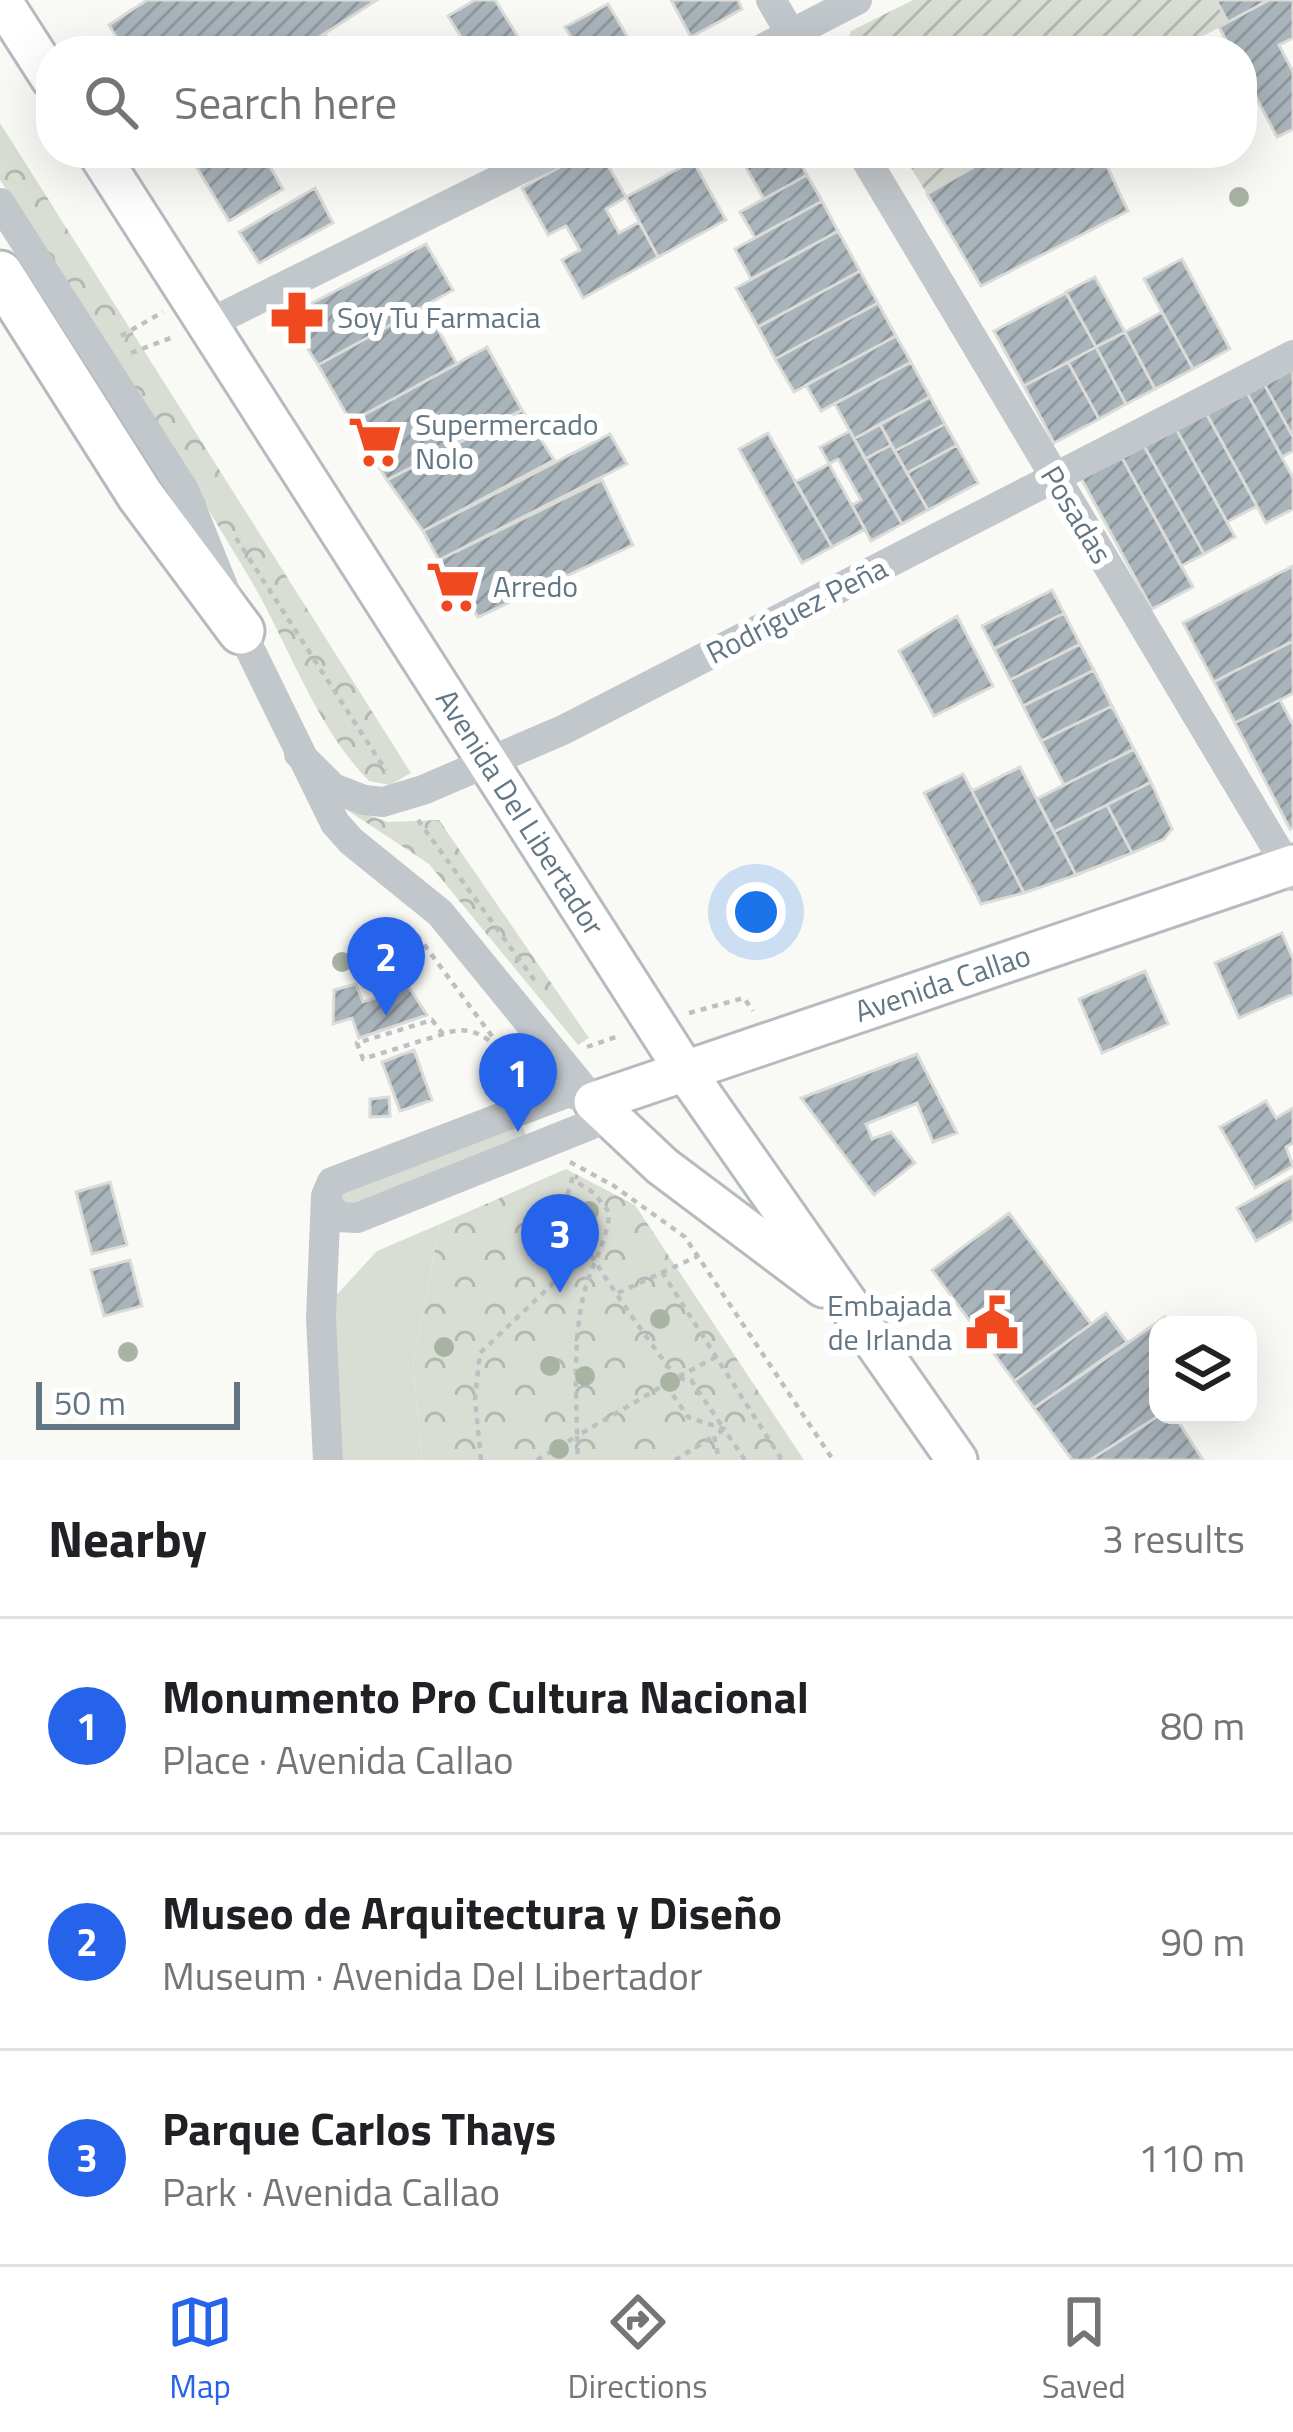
<!DOCTYPE html>
<html lang="en">
<head>
<meta charset="utf-8">
<style>
	body { margin:0; font-family:"Titillium Web",sans-serif; background:#f6f6f6; color:#202124 }
	.controls { position:absolute; right:36px; bottom:36px; display:grid; overflow:hidden; border-radius:24px; box-shadow:0 12px 48px #0002 }
	.controls button { width:108px; height:108px; display:grid; place-items:center; padding:0; border:0; border-bottom:3px solid #e0e0e0; background:#fff; color:#202124; font:60px sans-serif }
	.scale { position:absolute; left:36px; bottom:30px; width:204px; box-sizing:border-box; padding-left:12px; border:6px solid #627684; border-top:0; font-size:33px; line-height:42px; white-space:nowrap; color:#627684; -webkit-text-stroke:9px #fff; paint-order:stroke }
	.you { position:absolute; left:756px; top:912px; width:42px; height:42px; margin:-30px; border:9px solid #fff; border-radius:50%; background:#1a73e8; box-shadow:0 0 0 18px #1a73e833 }
	.badge { display:grid; place-items:center; width:78px; height:78px; border-radius:50%; background:#2563eb; color:#fff; font-size:39px; font-weight:700 }
	.pin { position:absolute; translate:-50% -99px; filter:drop-shadow(0 3px 6px #0008) }
	.pin::after { content:''; position:absolute; top:63px; width:42px; height:36px; background:inherit; clip-path:polygon(0 0,100% 0,50% 100%) }
	.list { margin:0; padding:0; list-style:none }
	h2 { display:flex; justify-content:space-between; align-items:center; height:156px; margin:0; padding:0 48px; font-size:51px }
	h2 small { font-size:39px; font-weight:400; color:#757577 }
	.list li { display:grid; grid-template-columns:78px 1fr auto; gap:36px; align-items:center; box-sizing:border-box; height:216px; padding:0 48px; border-top:3px solid #e0e0e0 }
	.list b { display:block; font-size:45px; white-space:nowrap }
	.list p { margin:0; font-size:39px; white-space:nowrap; color:#757577 }
	.list em { font-size:39px; font-style:normal; color:#757577 }
	.icon { flex:none; width:66px; height:66px; fill:none; stroke:currentColor; stroke-width:2; stroke-linecap:round; stroke-linejoin:round }
	.map { position:relative; flex:none; width:1293px; height:1460px; overflow:hidden }
	.search { position:absolute; background:#fff; box-shadow:0 12px 48px #0002; left:36px; right:36px; top:36px; height:132px; display:flex; align-items:center; gap:30px; box-sizing:border-box; padding:0 42px; border-radius:48px; color:#757577; font-size:45px }
	.sheet { height:804px; background:#fff }
	nav { display:flex; justify-content:space-around; align-items:center; box-sizing:border-box; height:168px; border-top:3px solid #e0e0e0; background:#fff; font-size:33px; color:#757577 }
	nav a { display:grid; justify-items:center; gap:6px }
	nav .on { color:#2563eb }
	.map>svg:first-child { display:block }
	.grass { fill:#d9ded5 }
	.forest { fill:url(#forest-crowns) }
	.garden { fill:url(#garden-furrows) }
	.building { fill:url(#building-hatch); stroke:#dbdbd8; stroke-width:3 }
	.lines { fill:none; stroke-linecap:round; stroke-linejoin:round }
	.major-casing { stroke:#b5bbbf; stroke-width:45 }
	.highway-casing { stroke:#b5babe; stroke-width:51 }
	.path { stroke:#bcc0c3; stroke-width:4.5; stroke-dasharray:6 6; stroke-linecap:butt }
	.minor { stroke:#c2c7cb; stroke-width:30 }
	.major { stroke:#fff; stroke-width:39 }
	.highway { stroke:#fff; stroke-width:45 }
	.tree { fill:#a9b3a4 }
	.labels { text-anchor:middle; stroke-width:12; stroke-linejoin:round; paint-order:stroke }
	.poi-label { font-size:30px; fill:#627684; stroke:#fff; text-anchor:start }
	.street-label { font-size:30px; fill:#627684; stroke:#fff }
</style>
</head>
<body>
<div class="map">
<svg width="1293" height="1460" viewBox="0 0 1293 1460">
	<defs>
		<pattern id="forest-crowns" width="20" height="18" patternUnits="userSpaceOnUse" patternTransform="scale(3)"><rect width="20" height="18" fill="#d9ded5"/><path d="M2 6a3 3 0 1 1 6 0M12 15a3 3 0 1 1 6 0" fill="none" stroke="#b3b9b2"/></pattern>
		<pattern id="garden-furrows" width="10" height="10" patternUnits="userSpaceOnUse" patternTransform="scale(3)"><rect width="10" height="10" fill="#d9ded5"/><path d="M-1 1l2-2M0 10L10 0M9 11l2-2" fill="none" stroke="#b3b9b2"/></pattern>
		<pattern id="building-hatch" width="6" height="6" patternUnits="userSpaceOnUse" patternTransform="scale(3)"><rect width="6" height="6" fill="#aab4bb"/><path d="M-1 1l2-2M0 6l6-6M5 7l2-2" fill="none" stroke="#8e979e"/></pattern>
	</defs>
	<rect width="100%" height="100%" fill="#f9f9f6"/>
	<path class="grass" d="M521,1122L527,1139L348,1206L340,1198L341,1192Z
		M440,1224L413,1363L422,1460H343L330,1302L377,1251Z"/>
	<path class="forest" d="M0,123L411,773L390,785L369,781C316,727 290,648 253,584C172,447 86,314 0,180Z
		M341,806L388,822L439,820L589,1038L578,1045L429,864Z
		M566,1169L635,1205L804,1460H422L413,1363L440,1224Z"/>
	<path class="garden" d="M913,0H1269L1176,51H844L851,31Z
		M902,153H998L927,194Z"/>
	<path class="building" d="M147,0H377L297,51H125L109,25Z
		M475,0H495L527,51H470L448,16Z
		M671,0H738L742,9L691,37Z
		M1216,0H1269L1228,22Z
		M1269,0H1293V38L1279,45L1293,72V129L1277,137L1242,71V51H1232L1219,27Z
		M608,4L636,51H579L565,27Z
		M325,34L337,51H297Z
		M188,153H262L283,189L229,221Z
		M585,153H601L626,197L606,209L619,233L639,222L658,257L583,298L562,260L580,250L566,226L548,235L522,188Z
		M751,153H795L807,175L764,199L741,159Z
		M998,153H1101L1128,211L981,286L927,194Z
		M693,161L726,220L658,257L626,197Z
		M807,175L822,201L755,238L740,212Z
		M315,188L333,223L259,263L239,232Z
		M822,201L838,231L751,279L735,249Z
		M838,231L860,271L758,327L736,288Z
		M426,244L453,290L318,365L287,316Z
		M1182,259L1230,349L1193,369L1144,279Z
		M860,271L878,303L775,359L758,327Z
		M1095,277L1125,332L1096,347L1066,292Z
		M1066,293L1096,347L1024,386L994,331Z
		M878,303L896,336L794,392L775,359Z
		M425,306L457,364L351,422L318,365Z
		M1162,312L1193,369L1155,389L1125,332Z
		M1125,332L1155,389L1126,404L1096,347Z
		M896,336L911,362L821,411L806,385Z
		M487,347L522,410L387,480L351,422Z
		M1096,347L1126,404L1099,419L1068,362Z
		M911,362L930,397L854,439L835,404Z
		M1068,362L1099,419L1054,443L1024,386Z
		M1293,364V437L1262,380Z
		M1262,380L1293,437V451L1282,457L1245,389Z
		M1245,389L1293,478V509L1266,523L1205,411Z
		M930,397L945,424L895,451L880,424Z
		M522,410L554,460L423,531L387,480Z
		M1205,411L1257,506L1227,522L1175,427Z
		M880,424L891,445L865,459L854,439Z
		M945,424L957,445L907,473L895,451Z
		M1175,427L1235,537L1204,554L1143,444Z
		M850,431L902,524L871,541L852,505L861,500L838,459L829,464L820,447Z
		M768,433L832,547L802,563L739,449Z
		M610,434L627,464L439,560L423,531Z
		M1143,444L1204,554L1181,566L1121,456Z
		M891,445L928,510L902,524L865,459Z
		M957,445L978,483L928,510L907,473Z
		M1121,456L1193,587L1152,609L1081,478Z
		M829,464L865,529L832,547L795,482Z
		M602,480L633,545L478,617L439,560Z
		M1293,566V641L1214,682L1183,623Z
		M1052,590L1064,613L994,649L982,626Z
		M1064,613L1080,644L1010,680L994,649Z
		M957,616L993,686L934,716L899,651Z
		M1293,641V693L1235,723L1214,682Z
		M1080,644L1094,670L1023,706L1010,680Z
		M1094,670L1112,706L1041,741L1023,706Z
		M1280,700L1293,725V827L1290,829L1235,723Z
		M1112,706L1134,749L1064,785L1041,741Z
		M1134,749L1151,782L1054,832L1037,799Z
		M1020,767L1076,875L1024,893L972,791Z
		M963,774L972,791L1024,893L981,904L924,793Z
		M1151,782L1172,829L1164,839L1132,853L1107,805Z
		M1107,805L1132,853L1076,875L1054,832Z
		M1282,933L1293,959V994L1239,1018L1215,963Z
		M1145,971L1168,1024L1102,1053L1079,999Z
		M356,984L363,1002L409,987L427,1015L359,1038L352,1018L333,1024L334,990Z
		M414,1050L432,1100L400,1111L382,1062Z
		M917,1054L957,1133L933,1142L917,1103L866,1124L872,1139L891,1132L915,1163L874,1195L801,1098Z
		M389,1097L390,1116L370,1117V1099Z
		M1266,1101L1276,1118L1293,1108V1143L1286,1147L1293,1166L1255,1188L1220,1127Z
		M1293,1176V1220L1256,1241L1237,1208Z
		M110,1182L127,1245L92,1254L76,1192Z
		M1009,1213L1091,1324L1014,1381L932,1270Z
		M130,1260L142,1306L104,1316L91,1270Z
		M1106,1313L1127,1342L1034,1408L1014,1381Z
		M1165,1317L1170,1325H1158L1160,1415L1090,1460H1072L1034,1408Z
		M1160,1415H1174L1203,1460H1090Z"/>
	<g class="lines">
		<defs>
			<g id="major">
				<path d="M1,0L51,78"/>
				<path id="s1" d="M98,153L685,1071L957,1460"/>
				<path id="s2" d="M823,1287L662,1166L594,1102L1293,865"/>
			</g>
			<path id="highway" d="M0,274L140,495L241,631"/>
		</defs>
		<use href="#major" class="major-casing"/>
		<use href="#highway" class="highway-casing"/>
		<path class="path" d="M121,336L163,312
			M131,353L176,336
			M236,538L386,771
			M418,820L535,981
			M417,935L503,1051
			M689,1013L744,998L753,1011
			M443,1034L432,1020L357,1043L363,1059L443,1034C464,1027 476,1030 494,1044
			M510,1043L502,1057L513,1086
			M587,1047L621,1035
			M570,1162L614,1186L685,1237L833,1460
			M662,1272L782,1460
			M618,1293L698,1256
			M716,1357L676,1378L691,1380L724,1429L714,1436L719,1460
			M666,1385L688,1417L724,1429L745,1460
			M481,1460L475,1399L480,1353L589,1249
			M537,1460L577,1436C576,1388 573,1340 584,1293C591,1265 608,1241 609,1212L594,1193L572,1179C571,1185 568,1191 567,1197C566,1233 653,1344 676,1378L577,1436L578,1460
			M675,1460L714,1436"/>
		<path class="minor" d="M771,0L801,51
			M758,51L857,0
			M862,153L1293,876
			M0,203L184,490L241,631L335,823L351,841L440,913L594,1102
			M206,325L553,153
			M299,754L333,788L364,800L383,802L423,790L563,730L1293,355
			M327,1203L338,1217L357,1218L590,1125L594,1102
			M328,1460L321,1318L326,1196L332,1182L569,1092L594,1102"/>
		<use href="#major" class="major"/>
		<use href="#highway" class="highway"/>
	</g>
	<g class="tree">
		<circle cx="1239" cy="197" r="10"/>
		<circle cx="342" cy="962" r="10"/>
		<circle cx="399" cy="970" r="10"/>
		<circle cx="589" cy="1211" r="10"/>
		<circle cx="565" cy="1240" r="10"/>
		<circle cx="660" cy="1319" r="10"/>
		<circle cx="444" cy="1347" r="10"/>
		<circle cx="128" cy="1352" r="10"/>
		<circle cx="550" cy="1366" r="10"/>
		<circle cx="585" cy="1376" r="10"/>
		<circle cx="670" cy="1382" r="10"/>
		<circle cx="559" cy="1449" r="10"/>
	</g>
	<defs>
		<symbol id="pharmacy-bare" viewBox="-9 -9 18 18"><path d="M-2-6h4v4h4v4h-4v4h-4v-4h-4v-4h4Z" fill="#f0481f" stroke="#fff" stroke-width="2.5" paint-order="stroke"/></symbol>
		<symbol id="supermarket-bare" viewBox="-9 -9 18 18"><path d="M-6-5.5h2.5l.6 2H6L4.5 2H-2.5L-4.4-4H-6ZM-1.5 3.2a1.3 1.3 0 1 0 .1 0ZM3 3.2a1.3 1.3 0 1 0 .1 0Z" fill="#f0481f" stroke="#fff" stroke-width="2.5" paint-order="stroke"/></symbol>
		<symbol id="civic-bare" viewBox="-9 -9 18 18"><path d="M-.6-6.5H3V-4.5H.6V-3L4-1V1h2V6H-6V1h2V-1L-.6-3ZM-1.2 2.5V6h2.4V2.5Z" fill="#f0481f" stroke="#fff" stroke-width="2.5" paint-order="stroke"/></symbol>
	</defs>
	<g fill-rule="evenodd">
		<use href="#pharmacy-bare" x="259" y="280" width="76" height="76"/>
		<use href="#supermarket-bare" x="337" y="404" width="76" height="76"/>
		<use href="#supermarket-bare" x="415" y="549" width="76" height="76"/>
		<use href="#civic-bare" x="954" y="1285" width="76" height="76"/>
	</g>
	<g class="labels">
		<g class="poi-label">
			<text x="337" y="328">Soy Tu Farmacia</text>
			<text x="415" y="435">Supermercado<tspan x="415" dy="34">Nolo</tspan></text>
			<text x="493" y="597">Arredo</text>
			<text x="952" y="1316" text-anchor="end">Embajada<tspan x="952" dy="34">de Irlanda</tspan></text>
		</g>
		<g class="street-label">
			<text transform="translate(1076 515) rotate(59)" y="10">Posadas</text>
			<text transform="translate(797 611) rotate(-27)" y="10">Rodríguez Peña</text>
			<text dy="10" stroke="none"><textPath href="#s1" startOffset="783">Avenida Del Libertador</textPath></text>
			<text dy="10" stroke="none"><textPath href="#s2" startOffset="663">Avenida Callao</textPath></text>
		</g>
	</g>
</svg>
<div class="controls">
<button><svg class="icon" aria-label="layers" viewBox="0 0 24 24"><path d="M12 4l9 5-9 5-9-5zM3 14l9 5 9-5"/></svg></button>
</div>
<div class="scale">50 m</div>
<div class="you"></div>
<div class="pin badge" style="left:518px;top:1132px">1</div>
<div class="pin badge" style="left:386px;top:1016px">2</div>
<div class="pin badge" style="left:560px;top:1293px">3</div>
<div class="search"><svg class="icon" aria-label="search" viewBox="0 0 24 24"><circle cx="10" cy="10" r="6"/><path d="M15 15l6 6"/></svg>Search here</div>
</div>
<section class="sheet">
<h2>Nearby<small>3 results</small></h2>
<ul class="list">
<li><span class="badge">1</span><div><b>Monumento Pro Cultura Nacional</b><p>Place · Avenida Callao</p></div><em>80 m</em></li>
<li><span class="badge">2</span><div><b>Museo de Arquitectura y Diseño</b><p>Museum · Avenida Del Libertador</p></div><em>90 m</em></li>
<li><span class="badge">3</span><div><b>Parque Carlos Thays</b><p>Park · Avenida Callao</p></div><em>110 m</em></li>
</ul>
</section>
<nav>
<a class="on"><svg class="icon" aria-label="map" viewBox="0 0 24 24"><path d="M3 6l6-2 6 2 6-2v14l-6 2-6-2-6 2zM9 4v14M15 6v14"/></svg>Map</a>
<a><svg class="icon" aria-label="directions" viewBox="0 0 24 24"><path d="M12 3l9 9-9 9-9-9zM9 14v-3h6M13 9l2 2-2 2"/></svg>Directions</a>
<a><svg class="icon" aria-label="saved" viewBox="0 0 24 24"><path d="M7 4h10v16l-5-4-5 4z"/></svg>Saved</a>
</nav>
</body>
</html>
